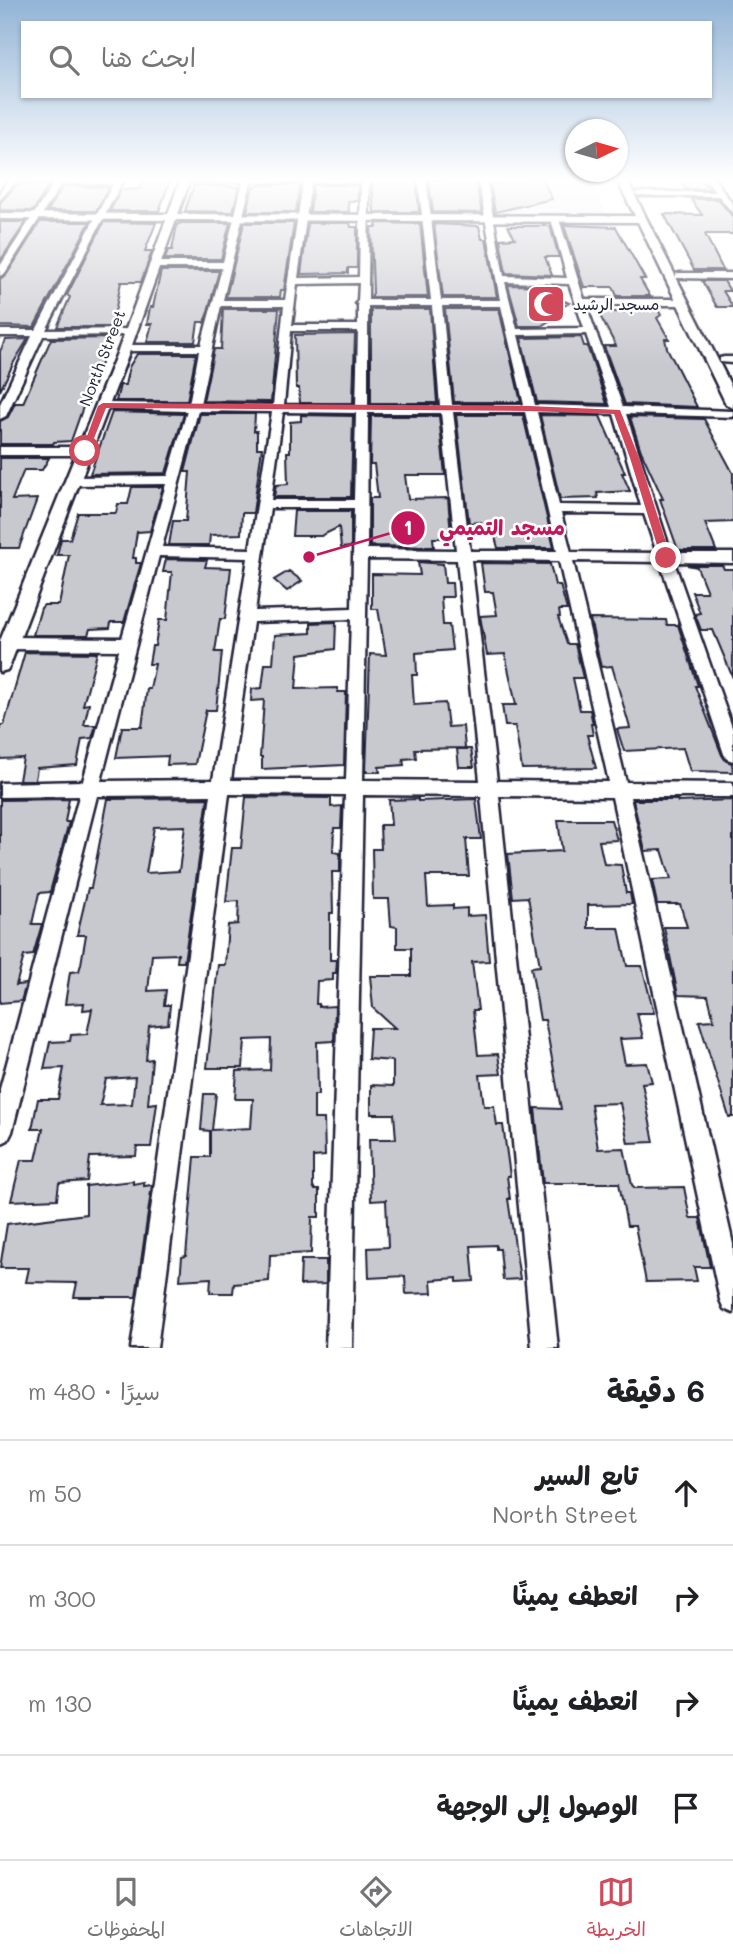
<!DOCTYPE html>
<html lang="ar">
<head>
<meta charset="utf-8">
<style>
	body { margin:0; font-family:Mali,"Playpen Sans Arabic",sans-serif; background:#f6f6f6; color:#202124; direction:rtl }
	.compass { position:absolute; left:565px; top:119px; width:63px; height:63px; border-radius:50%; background:#fff; box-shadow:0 2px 5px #0004; rotate:85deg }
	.stop { position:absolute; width:21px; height:21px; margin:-16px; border:5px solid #d1495b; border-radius:50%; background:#fff }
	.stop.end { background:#d1495b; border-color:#fff; box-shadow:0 2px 7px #0008 }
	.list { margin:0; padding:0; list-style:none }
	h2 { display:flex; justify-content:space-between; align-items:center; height:91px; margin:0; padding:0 28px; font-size:30px }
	h2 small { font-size:23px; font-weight:400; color:#757577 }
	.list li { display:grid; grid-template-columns:46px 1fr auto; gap:21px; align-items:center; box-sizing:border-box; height:105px; padding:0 28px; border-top:2px solid #e0e0e0 }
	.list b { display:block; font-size:26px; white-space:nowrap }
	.list p { margin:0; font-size:23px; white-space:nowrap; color:#757577 }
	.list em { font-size:23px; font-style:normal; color:#757577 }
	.icon { flex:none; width:38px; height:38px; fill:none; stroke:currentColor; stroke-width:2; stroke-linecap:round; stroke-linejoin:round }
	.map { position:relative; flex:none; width:733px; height:1348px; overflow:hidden; direction:ltr }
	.search { position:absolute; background:#fff; box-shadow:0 2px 5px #0004; left:21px; right:21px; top:21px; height:77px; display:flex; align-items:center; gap:18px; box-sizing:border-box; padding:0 24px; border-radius:0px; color:#757577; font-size:26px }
	.sheet { height:511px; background:#fff }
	nav { display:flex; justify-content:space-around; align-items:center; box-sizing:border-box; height:98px; border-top:2px solid #e0e0e0; background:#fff; font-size:19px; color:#757577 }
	nav a { display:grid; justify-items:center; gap:4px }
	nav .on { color:#d1495b }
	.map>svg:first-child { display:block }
	.built { fill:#eeeef1 }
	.building { fill:#c8c8cf; stroke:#22223b; stroke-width:2; fill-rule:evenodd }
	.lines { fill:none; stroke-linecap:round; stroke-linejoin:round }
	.minor-casing { stroke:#22223b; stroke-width:5 }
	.tertiary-casing { stroke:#22223b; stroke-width:5 }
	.minor { fill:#fff; fill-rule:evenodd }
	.tertiary { fill:#fff; fill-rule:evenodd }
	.route { fill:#d1495b }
	.labels { text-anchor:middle; stroke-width:5; stroke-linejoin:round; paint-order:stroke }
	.far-poi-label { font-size:16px; fill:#22223b; stroke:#fff; text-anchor:start }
	.far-street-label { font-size:16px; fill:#22223b; stroke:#fff }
	.leader { fill:none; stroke:#c2185b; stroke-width:2.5 }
	.callout-dot { fill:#c2185b; stroke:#fff; stroke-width:2.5 }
	.mark-label { font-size:21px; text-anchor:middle; font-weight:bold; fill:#fff }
	.callout-label { font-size:21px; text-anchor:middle; font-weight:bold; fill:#c2185b; stroke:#fff; stroke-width:5; stroke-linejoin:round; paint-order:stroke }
</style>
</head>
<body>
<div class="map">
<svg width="733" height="1348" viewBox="0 0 733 1348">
	<rect width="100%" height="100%" fill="#fff"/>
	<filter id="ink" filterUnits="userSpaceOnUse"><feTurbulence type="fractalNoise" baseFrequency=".0143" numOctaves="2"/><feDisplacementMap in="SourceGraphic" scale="14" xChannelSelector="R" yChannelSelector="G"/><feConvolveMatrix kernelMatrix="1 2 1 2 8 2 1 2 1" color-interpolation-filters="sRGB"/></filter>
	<g filter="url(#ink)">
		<path class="built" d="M487,178H590L607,215L496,213Z"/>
		<path class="building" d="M144,178H171L159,211H110L121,190L140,189Z
			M372,178H416L419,212H374Z
			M456,178H471L473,183H476L482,213L433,212L429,180H457Z
			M498,178H542L552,199L495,212L490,183H500Z
			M678,178H698L710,189H685Z
			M17,184L49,185L33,211L0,210V203Z
			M194,185L239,187L233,212L185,211Z
			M263,185H300L296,212H247L253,187Z
			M313,185H358V201H348L349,212H310Z
			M63,186L109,187L96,211H48Z
			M691,199H718L733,217V234H705L723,270H694L664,214L702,215Z
			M0,222H26L0,261Z
			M40,222H90L34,327L0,326V279L7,274Z
			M104,222L156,223L145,251H152L141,282H121L112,327H57L70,297L67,295Z
			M181,223H230L221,259H165L168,250H172L177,225Z
			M244,223H294L284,290H281L280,297H226Z
			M308,223H350L351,227H357V268H348V273L301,274Z
			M376,223L420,224L428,297H371L373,293L371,227H377Z
			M434,224L479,226L482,239H486L497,297H443Z
			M564,225L616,227L645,279H640L650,296H617L613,287H584Z
			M508,226H550L559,257H545L552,275L506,273L500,239L515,238Z
			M161,271H219L205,322H198L195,342H147L152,324H147L150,307H153Z
			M702,281H724L730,291H723L733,307H717Z
			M508,285L556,286L529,287L569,303L553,313H562L541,326H519Z
			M623,308H657L661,315L657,318L669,339H665L667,348L697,407L625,404L604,346H616L598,312H625Z
			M223,309H279L271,402L203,401L214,349H221Z
			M371,309H430L437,403H371Z
			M445,309H499L521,402H454Z
			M355,334L353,403H300L299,388H296L295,335Z
			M581,337L584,346H587L607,404L537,402L521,338Z
			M109,338L87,407H83L71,441L54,442L53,444H0V421L8,417L15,403H23L51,339Z
			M28,339L14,362L0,391V351L6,340Z
			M137,354H196L187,401H116L120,385H125L129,367Z
			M112,412L184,414L166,473L90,474Z
			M200,414H255L254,431H257V448H262L253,513H242L241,534L210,535L209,545H169L173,521H186L190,472H185Z
			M301,415L353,416L351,497H274L276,485L288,484L287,452H290V422L301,421Z
			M456,415H523L554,548H498L494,533L483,534L481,522L469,523Z
			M540,415L600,416L625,473H622L630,491L597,493L598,498L560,499Z
			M371,416H439L445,475H405L408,499L448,498L451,534H443L444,538H433L434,547L370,546V498H378L374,464H370Z
			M630,417L704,419L733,473V522L705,523L716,550H678L660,499H663L641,451Z
			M0,458H49L42,470H24L12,500L37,499L19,548H0Z
			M132,487H163L150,531L137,532L133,558H136V563H141L124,622H111L110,628L90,629L88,635H33L41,608L44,605H59L69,555H57L61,539H70L78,513H116L118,504H128Z
			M294,511H351V547L341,548L339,527L321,536H292Z
			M166,559L207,560L205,567L231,568L225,619H220L215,652H222L216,710H206L195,764L167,765L168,756L116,758L122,727H142L147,689H150L155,664H149L152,646H155L159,620H167L172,572H163Z
			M418,562L443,564L445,583H452L453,597H441L443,625H449L452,650L416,653L417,675H412L414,705L445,703L448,727L463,726L465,748L415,749L416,758L403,759L404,765L379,767L380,772H366L370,654L386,655L378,609H372V574L420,575Z
			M481,563L550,564L555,585H560L567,610H559L560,617H558L567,644H575L583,678H573L580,710H590L593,724H591L593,735H587L596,768L522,769L515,726H505L502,705H516L505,654L487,655L480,616L497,615L493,592H485Z
			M687,565H722L724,569H733V678L713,630H701L695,614L700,613L692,592H707L697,567Z
			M289,571L302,581L287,591L274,580Z
			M590,619L666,620L667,625H678L698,686H695L722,755L726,761L732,763L733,772L690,771L683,748L624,751L617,729L630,728L612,666L601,667Z
			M336,622L335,649L299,654L296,689L338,688V692H346L344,765L262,769V757H260L264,700L251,701L252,689L262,688L265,664H273L275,635L311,633V623Z
			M25,652L97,653L83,705L89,704L84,725H96L92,738L82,739L77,765L37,768L35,780H19L23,758L0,759V725H4Z
			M457,749H471L474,767H459Z
			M246,797L331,798V807L342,806L341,828H334L333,852L340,853V872H332L333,913H330V960H337L336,973H333V980L317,981L316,1004H319V1007L335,1006L334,1041L317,1042L318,1095H314V1119H324L325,1156L313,1157V1186L315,1190H319V1217H312L311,1253L270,1255L269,1281L234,1284L233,1293H210L211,1278L180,1280L182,1257L186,1256L195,1157H210V1131L201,1130L204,1094H216L212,1130L251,1128L253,1099H235L237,1071L270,1070L271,1039L245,1040L243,1068H207L218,965H225L228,925L238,924L239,901L226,902L232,848H241Z
			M208,798L184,962H177L178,954L152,955L148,991L166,990L164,1005H170L168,1024L149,1026L146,1060L152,1059L148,1104L157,1103L151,1147H137L136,1156L90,1157L87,1181L59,1183L57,1199L11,1201L21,1160H36L43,1129H32L38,1099H58L64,1068L44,1069L50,1042L70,1041L71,1035L87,1034L92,1009L83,1010L84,1003L65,1004L70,972L79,971L81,964L86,935H77L88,888H91L108,799ZM185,826L179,871L146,873L154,827ZM135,1077L132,1104L100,1105L106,1079Z
			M69,799L65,822H69L50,892L39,893L32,924H42L33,955L24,956L16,985L26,984L21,1001L0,1003V800Z
			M418,799V801L476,799L481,839H466L469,876H426L428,906L453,905V909L467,908V916L485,915L489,961L472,962L478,1010H473L478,1055L498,1054L501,1074L480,1075L484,1106H494L497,1125H503L510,1176H507L510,1199H508L520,1279L503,1280L500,1249H496V1245L471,1246L474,1281L457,1282V1278L431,1280L432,1293L406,1294L405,1276L369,1278L368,1248L388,1247L386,1200L371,1201L369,1139H396L394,1114H371V1085L393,1086V1061L368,1059L370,1028H395L373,1008L370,976H411V948H397V927L391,926L389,899H373L372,849H381L380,825H391L389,800Z
			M633,800H677L678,802L733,800V1117H729L699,1021L714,1020L708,996L678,995L664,927H687L680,904H657L652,880L671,879L662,850L645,851Z
			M558,820H611L617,840L599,841L604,864L621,865L626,893H630L632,904L588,905V928H619L627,966H642L654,1013H637L643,1038L620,1039L625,1064L647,1063L652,1082L642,1083L654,1142L628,1143L620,1103L591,1104L598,1149L624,1148L632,1185L635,1188L684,1187L690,1218H700L710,1267H694L697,1281L646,1282L635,1226H627L619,1183H543L535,1108L561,1109L545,1020H540L531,967L540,966L528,897L513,898L508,854L562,851Z
			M133,1181V1184L144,1182V1186L152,1185L136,1297H74L77,1283L26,1282L29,1268H0L7,1224L86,1214V1186Z
			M301,1260H326V1284L300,1285Z"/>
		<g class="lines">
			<defs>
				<path id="minor" d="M10,178H124L46,330L131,329L136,332L131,335L43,336L6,416L0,419V404L32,336H0V330H36L113,184L62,183L5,273L0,276V266L54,183L16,181L0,200V192Z
					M182,178H369L368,300H431L418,178H426L441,300H500L478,178H486L504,276L567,278L551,219L555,216L559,219L584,299H682L687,302L682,305H586L623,407L733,411V417L626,414L671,553H733V563L674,562L733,730V761L727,759L724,754L660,562L573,561L626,782L733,783V797H630L733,1244V1313L724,1309L720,1300L612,797L499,796L558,1348H532L481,796L363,795L352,1348H326L345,795L229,794L157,1348H131L211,795L97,796L12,1132L8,1140L0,1144V1089L79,796L0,797V783L83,781L119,650L9,649L1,643L9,637L122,638L166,484L72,485L66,481L72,477L168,476L187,411L103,409L97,406L103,403L189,404L199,351H125L120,348L125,345H201L222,268H154L149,265L154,262H223L243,182H185ZM251,182H303L285,300H223ZM311,182H361L359,277L298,278ZM505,282L569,284L584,328L517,329ZM359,283L358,301L356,303L358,305V325H292L297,284ZM221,306H284L273,405L200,404ZM368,306H432L440,406H368ZM442,306H501L524,405H452ZM291,331H358L356,406L284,405ZM586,334L611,407L535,405L518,335ZM198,411L272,412L250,549L162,547ZM283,412L356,413L354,500H271ZM453,412H525L557,551H470ZM537,412L614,414L641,506L559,505ZM368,413H441L456,550L367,549ZM270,508H354L352,608L255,611ZM561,513L644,514L657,553L571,552ZM159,556L248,558L213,780L101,781ZM367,559L457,560L480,781L363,780ZM471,560L559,561L609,782L497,781ZM351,619L346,780H231L253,622Z
					M706,178H714L733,205V214L719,196H638L634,194L638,192H715Z
					M679,273H733V279L676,278V274Z
					M724,357H733V363L720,362V358Z
					M0,447H85L91,451L85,455H0Z"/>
				<path id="tertiary" d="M181,178H191L178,214L635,216L616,178H626L733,390V408L726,404L638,222L176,220L131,348L10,665L7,670L0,672V641L119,348L166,220L0,219V213L168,214Z"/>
			</defs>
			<use href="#minor" class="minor-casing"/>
			<use href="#tertiary" class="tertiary-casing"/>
			<use href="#minor" class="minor"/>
			<use href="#tertiary" class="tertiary"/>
		</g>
	</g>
	<linearGradient id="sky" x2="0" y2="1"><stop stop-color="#93b4d6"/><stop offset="0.49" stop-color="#fff"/><stop offset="1" stop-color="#fff" stop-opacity="0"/></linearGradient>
	<rect width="733" height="367" fill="url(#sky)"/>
	<path class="route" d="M103,403L529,406L620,410L639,458L671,558L666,561L661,558L630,458L614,414L529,411L106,408L89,451L81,453L98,406Z"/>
	<defs>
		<symbol id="mosque-square" viewBox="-11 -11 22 22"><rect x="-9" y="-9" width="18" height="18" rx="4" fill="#d1495b" stroke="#fff"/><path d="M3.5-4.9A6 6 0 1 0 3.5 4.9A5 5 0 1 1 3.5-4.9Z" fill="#fff"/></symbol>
	</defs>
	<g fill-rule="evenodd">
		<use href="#mosque-square" x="524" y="282" width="44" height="44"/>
	</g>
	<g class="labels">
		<g class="far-poi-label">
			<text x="573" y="310">مسجد الرشيد</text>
		</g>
		<g class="far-street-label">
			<text transform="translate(102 358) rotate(-69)" y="6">North Street</text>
		</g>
	</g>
	<path class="leader" d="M309 557L408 528"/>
	<g class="callout-dot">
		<circle cx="309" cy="557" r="7"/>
		<circle cx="408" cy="528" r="18"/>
	</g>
	<g class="mark-label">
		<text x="408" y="535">1</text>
	</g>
	<g class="callout-label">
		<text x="502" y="535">مسجد التميمي</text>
	</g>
</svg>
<svg class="compass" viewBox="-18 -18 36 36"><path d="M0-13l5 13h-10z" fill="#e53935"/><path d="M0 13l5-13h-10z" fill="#757577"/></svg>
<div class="stop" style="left:85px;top:451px"></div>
<div class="stop end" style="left:666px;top:558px"></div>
<div class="search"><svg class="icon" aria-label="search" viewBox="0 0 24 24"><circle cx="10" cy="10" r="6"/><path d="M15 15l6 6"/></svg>ابحث هنا</div>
</div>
<section class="sheet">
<h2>6 دقيقة<small>سيرًا · 480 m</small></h2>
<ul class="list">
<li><svg class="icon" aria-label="ahead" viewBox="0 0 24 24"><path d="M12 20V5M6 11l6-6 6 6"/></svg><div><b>تابع السير</b><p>North Street</p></div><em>50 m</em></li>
<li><svg class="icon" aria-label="right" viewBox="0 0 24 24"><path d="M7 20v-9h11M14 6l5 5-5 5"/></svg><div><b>انعطف يمينًا</b></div><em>300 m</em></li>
<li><svg class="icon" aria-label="right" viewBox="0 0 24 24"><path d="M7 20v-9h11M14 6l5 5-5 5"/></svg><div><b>انعطف يمينًا</b></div><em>130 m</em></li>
<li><svg class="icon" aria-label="arrive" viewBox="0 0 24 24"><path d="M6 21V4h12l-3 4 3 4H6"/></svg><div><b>الوصول إلى الوجهة</b></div></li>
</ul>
</section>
<nav>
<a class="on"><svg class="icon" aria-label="map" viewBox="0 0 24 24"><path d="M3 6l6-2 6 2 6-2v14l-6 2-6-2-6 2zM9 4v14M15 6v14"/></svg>الخريطة</a>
<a><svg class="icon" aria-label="directions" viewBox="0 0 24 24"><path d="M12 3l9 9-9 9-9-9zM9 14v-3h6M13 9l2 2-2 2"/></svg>الاتجاهات</a>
<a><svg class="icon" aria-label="saved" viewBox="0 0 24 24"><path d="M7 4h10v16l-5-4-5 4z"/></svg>المحفوظات</a>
</nav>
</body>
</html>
